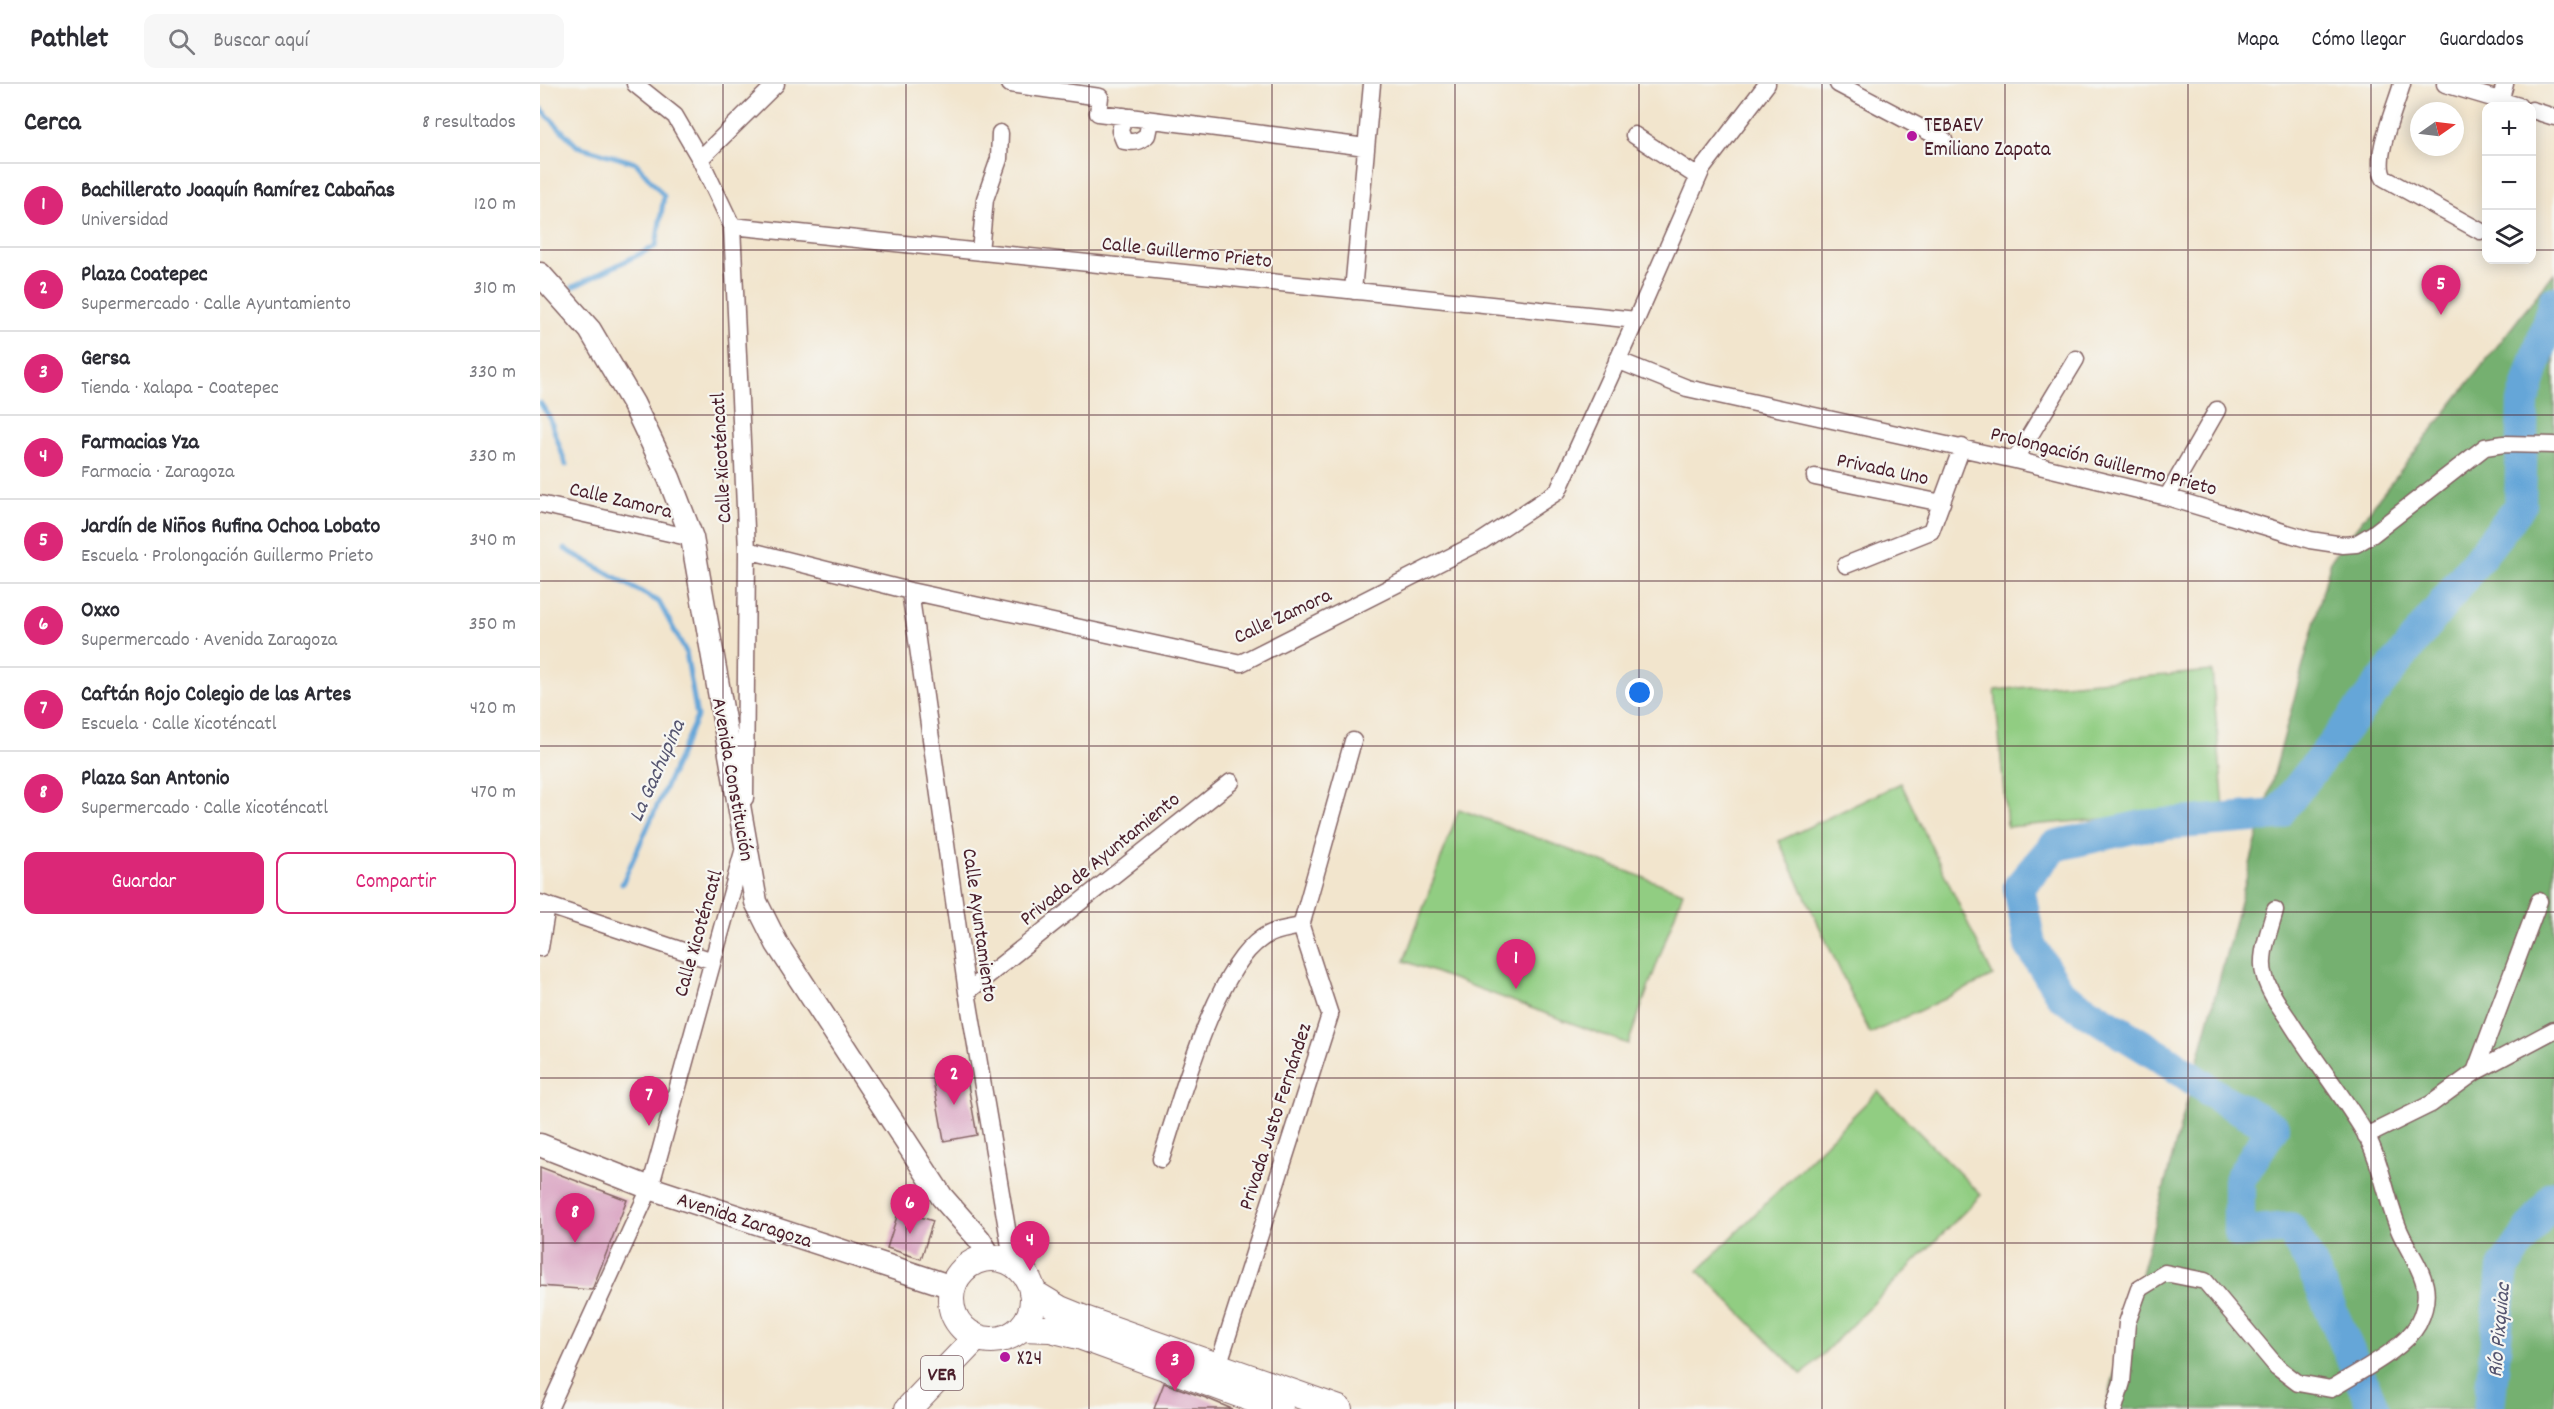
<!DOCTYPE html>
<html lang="es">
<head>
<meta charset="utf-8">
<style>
	body { margin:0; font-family:Dekko,sans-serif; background:#f7f7f7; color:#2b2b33 }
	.controls { position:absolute; right:18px; top:18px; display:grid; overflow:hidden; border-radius:12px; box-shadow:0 3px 15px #0003 }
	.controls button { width:54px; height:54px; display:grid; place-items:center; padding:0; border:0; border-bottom:2px solid #e1e1e2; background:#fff; color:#2b2b33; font:30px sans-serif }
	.compass { position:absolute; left:1870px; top:18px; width:54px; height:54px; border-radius:50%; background:#fff; box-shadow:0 3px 15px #0003; rotate:76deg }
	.you { position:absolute; left:1100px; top:609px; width:21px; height:21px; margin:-15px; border:4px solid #fff; border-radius:50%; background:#1a73e8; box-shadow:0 0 0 9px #1a73e833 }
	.badge { display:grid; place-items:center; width:39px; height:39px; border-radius:50%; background:#db2777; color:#fff; font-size:20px; font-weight:700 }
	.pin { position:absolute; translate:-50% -50px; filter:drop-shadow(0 2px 3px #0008) }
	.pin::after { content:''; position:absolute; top:32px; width:21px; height:18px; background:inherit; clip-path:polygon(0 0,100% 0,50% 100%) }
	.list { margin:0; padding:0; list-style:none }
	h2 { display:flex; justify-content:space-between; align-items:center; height:78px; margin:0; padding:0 24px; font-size:26px }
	h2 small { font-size:20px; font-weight:400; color:#7c7c81 }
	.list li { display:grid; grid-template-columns:39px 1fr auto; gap:18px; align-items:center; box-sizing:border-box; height:84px; padding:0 24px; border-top:2px solid #e1e1e2 }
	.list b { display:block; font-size:22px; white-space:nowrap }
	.list p { margin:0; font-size:20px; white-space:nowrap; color:#7c7c81 }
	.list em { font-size:20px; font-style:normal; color:#7c7c81 }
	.actions { display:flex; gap:12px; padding:18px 24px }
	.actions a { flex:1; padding:14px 0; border:2px solid #db2777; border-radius:12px; text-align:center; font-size:21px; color:#db2777 }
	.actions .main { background:#db2777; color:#fff }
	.icon { flex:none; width:33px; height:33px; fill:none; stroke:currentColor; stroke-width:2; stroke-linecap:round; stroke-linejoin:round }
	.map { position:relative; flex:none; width:2014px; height:1325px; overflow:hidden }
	header { display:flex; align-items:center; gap:36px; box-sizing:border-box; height:84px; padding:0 30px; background:#fff; border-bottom:2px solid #e1e1e2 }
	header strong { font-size:28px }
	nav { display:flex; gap:33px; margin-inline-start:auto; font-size:21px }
	.search { width:420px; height:54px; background:#f7f7f7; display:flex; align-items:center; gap:15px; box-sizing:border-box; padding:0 21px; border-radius:12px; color:#7c7c81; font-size:22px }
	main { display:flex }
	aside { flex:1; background:#fff }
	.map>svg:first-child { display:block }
	.green { fill:#91cd82; stroke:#6e7656; stroke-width:1.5 }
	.forest { fill:#74b070; stroke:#5f684e; stroke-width:1.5 }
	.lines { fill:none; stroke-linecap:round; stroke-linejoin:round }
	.stream { stroke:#65a6d8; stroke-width:5 }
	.river { stroke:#65a6d8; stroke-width:32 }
	.building { fill:#d89fbf }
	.minor-casing { stroke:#856464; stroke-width:19 }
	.secondary-casing { stroke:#856464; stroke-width:25 }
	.primary-casing { stroke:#856464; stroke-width:28 }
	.minor { stroke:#fff; stroke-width:16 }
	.secondary { stroke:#fff; stroke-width:22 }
	.primary { stroke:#fff; stroke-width:26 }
	.grid { fill:none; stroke:#4a1f2b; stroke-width:1.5; stroke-opacity:0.55 }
	.poi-dot { fill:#b5179e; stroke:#f6f6f2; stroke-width:2 }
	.labels { text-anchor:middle; stroke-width:4.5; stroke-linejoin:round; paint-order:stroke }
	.shield { fill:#f6f6f2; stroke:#7e6067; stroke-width:1.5 }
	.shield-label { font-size:20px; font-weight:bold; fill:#4a1f2b }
	.poi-label { font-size:21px; fill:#4a1f2b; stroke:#f6f6f2; text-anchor:start }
	.street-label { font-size:21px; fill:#4a1f2b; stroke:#f6f6f2 }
	.water-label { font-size:22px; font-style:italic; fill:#555570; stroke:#f6f6f2 }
</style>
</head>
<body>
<header>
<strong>Pathlet</strong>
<div class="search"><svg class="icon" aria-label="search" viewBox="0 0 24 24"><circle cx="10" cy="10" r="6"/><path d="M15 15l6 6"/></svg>Buscar aquí</div>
<nav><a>Mapa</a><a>Cómo llegar</a><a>Guardados</a></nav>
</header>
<main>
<aside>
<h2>Cerca<small>8 resultados</small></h2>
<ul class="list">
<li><span class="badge">1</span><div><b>Bachillerato Joaquín Ramírez Cabañas</b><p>Universidad</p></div><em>120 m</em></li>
<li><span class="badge">2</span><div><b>Plaza Coatepec</b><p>Supermercado · Calle Ayuntamiento</p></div><em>310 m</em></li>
<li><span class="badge">3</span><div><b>Gersa</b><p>Tienda · Xalapa - Coatepec</p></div><em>330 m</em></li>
<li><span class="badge">4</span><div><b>Farmacias Yza</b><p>Farmacia · Zaragoza</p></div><em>330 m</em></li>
<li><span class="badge">5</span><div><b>Jardín de Niños Rufina Ochoa Lobato</b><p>Escuela · Prolongación Guillermo Prieto</p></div><em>340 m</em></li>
<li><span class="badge">6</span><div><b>Oxxo</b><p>Supermercado · Avenida Zaragoza</p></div><em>350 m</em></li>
<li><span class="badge">7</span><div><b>Caftán Rojo Colegio de las Artes</b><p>Escuela · Calle Xicoténcatl</p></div><em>420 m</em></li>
<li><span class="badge">8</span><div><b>Plaza San Antonio</b><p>Supermercado · Calle Xicoténcatl</p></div><em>470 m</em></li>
</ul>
<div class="actions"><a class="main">Guardar</a><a>Compartir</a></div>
</aside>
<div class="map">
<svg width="2014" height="1325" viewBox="0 0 2014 1325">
	<rect width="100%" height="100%" fill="#f6f6f2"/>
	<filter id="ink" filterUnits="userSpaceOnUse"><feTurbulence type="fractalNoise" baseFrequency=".0167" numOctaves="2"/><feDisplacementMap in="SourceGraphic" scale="12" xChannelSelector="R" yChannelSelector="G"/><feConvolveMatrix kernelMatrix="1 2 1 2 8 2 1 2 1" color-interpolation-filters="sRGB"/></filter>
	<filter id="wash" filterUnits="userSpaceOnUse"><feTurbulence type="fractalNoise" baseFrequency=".008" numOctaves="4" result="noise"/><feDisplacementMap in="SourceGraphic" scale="24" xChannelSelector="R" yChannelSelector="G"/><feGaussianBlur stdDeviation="1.35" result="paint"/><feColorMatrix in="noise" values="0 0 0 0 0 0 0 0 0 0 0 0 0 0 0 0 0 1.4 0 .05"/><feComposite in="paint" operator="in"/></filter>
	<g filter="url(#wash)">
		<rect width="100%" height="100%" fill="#f2e5cd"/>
		<path class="green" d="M1672,587L1684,725L1467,743L1455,606Z
			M1361,699L1453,892L1330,950L1239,757Z
			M919,725L1143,808L1088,960L864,877Z
			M1338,1007L1441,1111L1262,1291L1158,1187Z"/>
		<path class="forest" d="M2014,189V1325H1565L1791,476Z"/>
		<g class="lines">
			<path class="stream" d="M0,24L37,62L96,79L124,112L116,162L33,203
				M0,319L9,332L26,381
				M25,465L119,518L146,568L157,633L82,800"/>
			<path class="river" d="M1834,1325L1771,1180L1750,1144L1699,1148V1096L1733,1043L1680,1014L1626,976L1522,912L1490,861L1479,803L1514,762L1602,742L1737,731L1980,422L1983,318L2014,218
				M1949,1325L1963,1184L2014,1112"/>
		</g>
		<g id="blocks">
			<path class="building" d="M425,984L437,1051L404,1057L392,990Z
				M0,1083L87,1116L52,1206L0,1202Z
				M359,1126L393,1137L381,1175L347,1164Z
				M624,1299L666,1314L692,1325H614Z"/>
		</g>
	</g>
	<g filter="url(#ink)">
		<use href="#blocks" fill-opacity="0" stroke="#856464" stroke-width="1.5"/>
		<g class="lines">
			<defs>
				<path id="minor" d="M95,0L135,32L160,75L192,142L207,466L205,714
					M470,0L560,13L558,29L826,63
					M1298,0L1404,56
					M1862,0C1856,22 1832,75 1844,94L1940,147
					M1905,0L1979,22
					M1960,17L1965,0
					M1992,26L2014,33
					M584,32L580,47L584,57C594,59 599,58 607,51L610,37
					M1094,51L1158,93
					M160,75L236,0
					M192,142L1096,236
					M440,168L445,115L459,75L460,49
					M813,207L832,0
					M1077,276L1147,304L1475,376L1627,413L1770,456L1803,461L1816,460L1833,450L1945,363L1964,360L2014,361
					M1475,376L1536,275
					M1275,393L1402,419
					M1627,413L1677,326
					M0,420L152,454
					M207,466L370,507L701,579L942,457L1018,407L1096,236L1162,85L1227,0
					M1306,481L1391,447L1422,363
					M370,507L427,908L473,1180
					M0,819L173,877
					M0,864L7,822
					M427,908L691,698
					M1935,988L1999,817
					M1826,1052L1891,1020L1935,988L2014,946
					M621,1075C640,1019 674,886 722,854C733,846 748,845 761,842
					M678,1282L790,931L761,842L813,657
					M9,1325L110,1104L204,764
					M1574,1325L1582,1298L1587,1239L1599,1205L1625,1189L1665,1197L1737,1283L1758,1299L1791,1305C1816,1289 1864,1266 1878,1240C1898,1201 1875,1181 1860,1148C1846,1116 1842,1079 1825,1049C1802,1010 1773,975 1749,936C1740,923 1729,908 1725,893C1718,873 1730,846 1735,826"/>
				<path id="secondary" d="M0,190L50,246L93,319L129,394L152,454L216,818L237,860L402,1113L439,1155L451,1174
					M0,1061L110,1104L412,1203"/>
				<path id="primary" d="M411 1215a41 41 0 1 1 82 0a41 41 0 1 1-82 0Z
					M492,1208L520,1225L547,1236L799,1325
					M481,1244L510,1245L542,1253L740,1325
					M368,1325L437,1253"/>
			</defs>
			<use href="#minor" class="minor-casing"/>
			<use href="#secondary" class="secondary-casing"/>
			<use href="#primary" class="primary-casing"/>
			<use href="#minor" class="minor"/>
			<use href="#secondary" class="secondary"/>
			<use href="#primary" class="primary"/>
		</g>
	</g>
	<path class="grid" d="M183,0V1325M366,0V1325M549,0V1325M732,0V1325M915,0V1325M1099,0V1325M1282,0V1325M1465,0V1325M1648,0V1325M1831,0V1325M0,166H1946M1992,166H2014M0,331H2014M0,497H2014M0,662H2014M0,828H2014M0,994H2014M0,1159H2014"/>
	<g class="poi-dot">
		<circle cx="1372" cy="52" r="6"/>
		<circle cx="465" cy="1273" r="6"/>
	</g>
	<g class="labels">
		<rect class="shield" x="381" y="1272" width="42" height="34" rx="4.5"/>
		<g class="shield-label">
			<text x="402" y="1296">VER</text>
		</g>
		<g class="poi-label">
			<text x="1384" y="47">TEBAEV<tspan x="1384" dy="24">Emiliano Zapata</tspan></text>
			<text x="477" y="1280">X24</text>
		</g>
		<g class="street-label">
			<text transform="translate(647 167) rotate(6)" y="7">Calle Guillermo Prieto</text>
			<text transform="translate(180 374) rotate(-93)" y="7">Calle Xicoténcatl</text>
			<text transform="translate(1564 376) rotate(14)" y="7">Prolongación Guillermo Prieto</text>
			<text transform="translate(1343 384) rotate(12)" y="7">Privada Uno</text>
			<text transform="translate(81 415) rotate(13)" y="7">Calle Zamora</text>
			<text transform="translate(742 531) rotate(-25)" y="7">Calle Zamora</text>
			<text transform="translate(194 695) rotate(80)" y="7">Avenida Constitución</text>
			<text transform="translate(559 774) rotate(-39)" y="7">Privada de Ayuntamiento</text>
			<text transform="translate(441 841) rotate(82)" y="7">Calle Ayuntamiento</text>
			<text transform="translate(157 849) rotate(-74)" y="7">Calle Xicoténcatl</text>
			<text transform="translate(734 1032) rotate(-72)" y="7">Privada Justo Fernández</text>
			<text transform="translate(205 1135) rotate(18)" y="7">Avenida Zaragoza</text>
		</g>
		<g class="water-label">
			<text transform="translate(115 686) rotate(-66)" y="8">La Gachupina</text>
			<text transform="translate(1957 1246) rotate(-85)" y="8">Río Pixquiac</text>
		</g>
	</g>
</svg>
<div class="controls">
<button>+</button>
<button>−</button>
<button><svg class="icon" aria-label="layers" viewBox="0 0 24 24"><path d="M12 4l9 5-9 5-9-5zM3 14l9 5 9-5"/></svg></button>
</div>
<svg class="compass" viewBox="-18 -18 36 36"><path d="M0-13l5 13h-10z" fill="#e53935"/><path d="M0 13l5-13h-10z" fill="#7c7c81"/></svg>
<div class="you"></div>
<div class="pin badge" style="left:976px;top:905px">1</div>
<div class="pin badge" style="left:414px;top:1021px">2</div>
<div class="pin badge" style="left:635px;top:1307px">3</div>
<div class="pin badge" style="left:490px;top:1187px">4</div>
<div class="pin badge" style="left:1901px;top:231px">5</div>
<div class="pin badge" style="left:370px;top:1150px">6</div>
<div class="pin badge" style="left:109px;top:1042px">7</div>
<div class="pin badge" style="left:35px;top:1159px">8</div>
</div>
</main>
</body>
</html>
